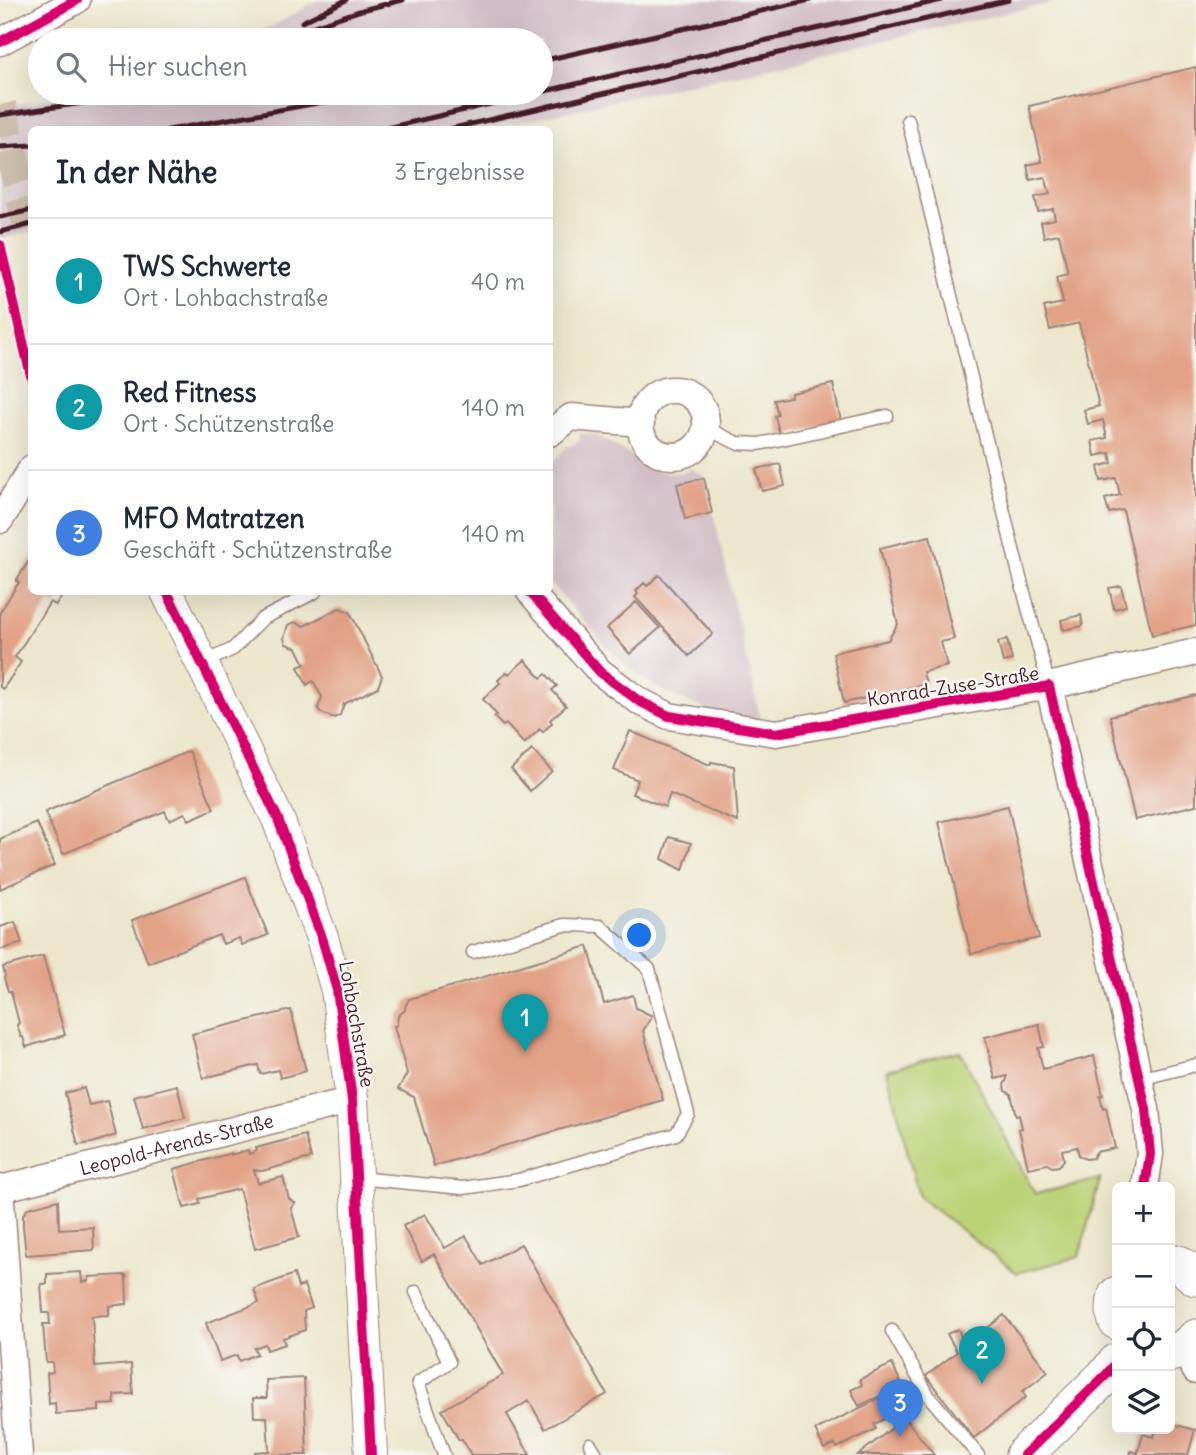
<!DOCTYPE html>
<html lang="de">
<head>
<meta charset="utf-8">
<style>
	body { margin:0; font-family:Delius,sans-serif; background:#f6f6f7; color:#1f2937 }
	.controls { position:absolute; right:21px; bottom:21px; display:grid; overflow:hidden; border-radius:10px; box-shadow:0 7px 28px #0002 }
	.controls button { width:63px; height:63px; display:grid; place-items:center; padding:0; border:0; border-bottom:2px solid #e0e1e3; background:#fff; color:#1f2937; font:35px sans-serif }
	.you { position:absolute; left:640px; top:936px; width:24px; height:24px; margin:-18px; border:5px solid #fff; border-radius:50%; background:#1a73e8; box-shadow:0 0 0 10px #1a73e833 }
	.badge { display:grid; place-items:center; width:46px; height:46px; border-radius:50%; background:#c8321e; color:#fff; font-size:23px; font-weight:700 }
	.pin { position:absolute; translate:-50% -58px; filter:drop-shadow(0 2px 4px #0008) }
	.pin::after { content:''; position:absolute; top:37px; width:24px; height:21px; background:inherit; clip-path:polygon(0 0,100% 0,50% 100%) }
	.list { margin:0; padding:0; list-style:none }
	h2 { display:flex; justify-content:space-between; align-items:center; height:91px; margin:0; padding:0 28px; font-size:30px }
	h2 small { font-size:23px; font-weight:400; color:#747a83 }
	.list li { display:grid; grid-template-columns:46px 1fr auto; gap:21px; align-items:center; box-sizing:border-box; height:126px; padding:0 28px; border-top:2px solid #e0e1e3 }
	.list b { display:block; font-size:26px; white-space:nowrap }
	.list p { margin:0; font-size:23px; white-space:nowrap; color:#747a83 }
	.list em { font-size:23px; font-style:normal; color:#747a83 }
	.icon { flex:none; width:38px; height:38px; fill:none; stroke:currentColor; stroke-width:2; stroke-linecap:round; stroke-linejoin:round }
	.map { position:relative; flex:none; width:1196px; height:1455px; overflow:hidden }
	.search { position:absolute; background:#fff; box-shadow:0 7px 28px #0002; left:28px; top:28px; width:525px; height:77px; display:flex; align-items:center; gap:18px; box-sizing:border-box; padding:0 24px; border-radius:38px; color:#747a83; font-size:26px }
	.panel { position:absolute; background:#fff; box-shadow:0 7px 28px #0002; left:28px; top:126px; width:525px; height:469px; border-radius:10px }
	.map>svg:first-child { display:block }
	.industrial { fill:#d2bdc6 }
	.green { fill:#bbd276; stroke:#827850; stroke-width:2 }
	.building { fill:#e2a085 }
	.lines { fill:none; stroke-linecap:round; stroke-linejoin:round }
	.tertiary-tunnel { stroke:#ccbfac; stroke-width:32; stroke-dasharray:32 16; stroke-linecap:butt }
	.service-casing { stroke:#9b837c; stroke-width:15 }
	.minor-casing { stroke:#9b837c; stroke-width:29 }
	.tertiary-casing { stroke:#9b837c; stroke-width:34 }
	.secondary-casing { stroke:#9b837c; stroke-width:39 }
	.service { stroke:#fff; stroke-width:12 }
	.minor { stroke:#fff; stroke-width:26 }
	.tertiary { stroke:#fff; stroke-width:32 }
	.secondary { stroke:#fff; stroke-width:37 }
	.rail { stroke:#4a1f2b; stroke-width:5 }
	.cycleway-casing { stroke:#f6f6f2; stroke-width:15 }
	.cycleway { stroke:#d6006c; stroke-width:10 }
	.labels { text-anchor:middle; stroke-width:5; stroke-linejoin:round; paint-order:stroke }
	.street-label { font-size:19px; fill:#4a1f2b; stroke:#f6f6f2 }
</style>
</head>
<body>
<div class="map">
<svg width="1196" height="1455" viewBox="0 0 1196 1455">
	<rect width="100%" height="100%" fill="#f6f6f2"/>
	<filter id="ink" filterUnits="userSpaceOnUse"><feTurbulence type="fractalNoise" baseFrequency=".0143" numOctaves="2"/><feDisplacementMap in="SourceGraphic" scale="14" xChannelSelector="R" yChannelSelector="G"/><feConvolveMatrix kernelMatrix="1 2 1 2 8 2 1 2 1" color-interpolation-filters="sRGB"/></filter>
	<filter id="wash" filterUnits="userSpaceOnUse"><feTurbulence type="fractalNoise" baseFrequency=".00686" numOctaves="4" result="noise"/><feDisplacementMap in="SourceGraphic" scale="28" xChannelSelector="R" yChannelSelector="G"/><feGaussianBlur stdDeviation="1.57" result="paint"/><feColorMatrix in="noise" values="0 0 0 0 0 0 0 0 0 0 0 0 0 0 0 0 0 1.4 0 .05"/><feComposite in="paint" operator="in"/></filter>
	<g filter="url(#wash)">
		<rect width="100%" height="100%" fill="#ece7cc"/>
		<path class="industrial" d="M318,0H1064L488,129L32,130L31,232L0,239V104L12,105L78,93H541V40H236L277,24Z
			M579,433L597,435L658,471L671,473L684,472L691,469L705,477L761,720L709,711L666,693L645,680L627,666L610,650L550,583V464L567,447L580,441Z"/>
		<path class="green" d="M960,1051L1035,1194L1100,1179L1079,1257L1017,1273L919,1197L887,1070Z"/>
		<g id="blocks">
			<path class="building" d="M1196,67V625L1152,635L1123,510L1109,513L1105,499L1120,495L1116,478L1101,481L1098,467L1112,463L1110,453L1095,456L1092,441L1107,438L1103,420L1088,424L1084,410L1099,406L1079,323L1050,330L1044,307L1063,303L1057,276L1068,273L1059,234L1044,237L1041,222L1055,219L1053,209L1038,212L1035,197L1050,194L1045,177L1030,180L1027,165L1042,162L1029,106Z
				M833,384L841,421L780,436L775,416L778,415L774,400L791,397V393Z
				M780,464L785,486L762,491L756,469Z
				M704,478L712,513L685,519L677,484Z
				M930,536L954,639L941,642L947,666L923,672L926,684L844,703L833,653L888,640L898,624L880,548Z
				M32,556V592H65L56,605L50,602L15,657L21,662L3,689L0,687V612L19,582L16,581Z
				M659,575L713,634L689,656L635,597L638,594L636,591L644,583L647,586Z
				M1121,586L1126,606L1114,609L1109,588Z
				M636,602L660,628L630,654L607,628Z
				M339,608L350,612L382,676L378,687L344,704L340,715L334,718L321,713L318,708L322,697L313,681L307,685L298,667L305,664L297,648L286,644L284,638L288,625L294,622L304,626Z
				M1081,615L1083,626L1063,630L1061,620Z
				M1007,639L1012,660L1003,662L998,642Z
				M525,660L541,678L546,674L557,686L552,690L566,706L550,720L552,723L543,732L540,729L524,744L506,724L503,726L494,717L497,715L483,699L500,683L498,680L507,672L509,674Z
				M1196,695V805L1135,820L1110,716Z
				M630,731L710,765L711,762L734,766L738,822L670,794L665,807L632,794L638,780L614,770Z
				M532,750L552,771L530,791L511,769Z
				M189,751L214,809L189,820L185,813L169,820L165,811L63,854L45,812Z
				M1008,806L1039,938L971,954L939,822Z
				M37,823L55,865L0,889V839Z
				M669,837L691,843L683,870L662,859Z
				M245,877L268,935L242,945L239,938L223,944L219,935L148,963L132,920Z
				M15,922L22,943L0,950V927Z
				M588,946L604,1004L633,995L636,1008L652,1016L643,1031L663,1100L434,1166L414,1097L398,1089L407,1074L394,1026L397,1025L398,1016L405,1010V1007L409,999Z
				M43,956L65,1035L26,1047L23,1037H21L17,1025L19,1023L11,992L8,991L4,978L5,976L3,967Z
				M291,1010L306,1071L280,1078L278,1070L260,1074L258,1065L203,1078L192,1034Z
				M1039,1024L1044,1047L1038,1048L1043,1069L1094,1056L1103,1095L1100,1096L1103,1109L1106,1108L1115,1148L1096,1152L1093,1158L1086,1159L1079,1156L1077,1147L1062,1150L1064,1160L1059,1166L1052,1167L1047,1164L1028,1168L1019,1129L1022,1128L1019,1115L1016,1116L1011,1094L1005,1091L1004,1085L1007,1079V1076L995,1079L985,1037Z
				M177,1085L185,1118L143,1129L134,1096Z
				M84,1088L89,1105L107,1101L116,1135L92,1143L78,1145L65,1093Z
				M305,1135L311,1158L262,1171L254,1170L258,1183L283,1177L289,1199L295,1203L291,1208L299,1237L255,1249L239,1189L199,1199L200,1204L184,1208L174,1169L231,1153V1155L248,1150L249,1154L257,1151L256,1148Z
				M58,1200L59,1229L93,1227L94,1250L26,1255L23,1226V1215L28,1208Z
				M425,1214L445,1248L466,1236L483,1265L521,1244L607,1394L545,1429L529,1401L507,1414L530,1455H471L462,1439L459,1440L442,1410L503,1375L434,1254L422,1261L403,1226Z
				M81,1272L82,1282L89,1281V1277L126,1275L127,1304L109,1306V1315L92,1316L95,1367L131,1364L133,1394L114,1395L115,1404L99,1405V1411L56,1414L55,1403L49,1404L47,1373L53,1372L52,1362H46L43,1324H50L49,1313H43L41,1284H47V1274Z
				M294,1274L298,1287L304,1285L312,1308L304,1311L305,1330L283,1338L285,1344L267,1350L265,1344L254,1348L257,1354L239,1361L237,1355L220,1361L206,1323L259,1303L254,1289Z
				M1004,1315L1048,1372L1022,1392L1026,1397L974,1438L926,1376L957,1352L947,1334L958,1329L965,1346Z
				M892,1364L902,1385L859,1406L851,1390L862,1385L860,1379Z
				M304,1378L307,1455H255V1452L269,1451L267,1417H254L253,1398H267L266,1380Z
				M903,1387L912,1406L874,1424L876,1429L837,1448L835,1444L824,1449L815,1430Z
				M905,1418L934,1455H858Z
				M1170,1423L1195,1430L1188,1455H1130L1131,1451L1138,1453L1143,1434L1154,1437L1156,1429H1170Z"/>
		</g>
	</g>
	<g filter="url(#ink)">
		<use href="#blocks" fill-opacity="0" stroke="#9b837c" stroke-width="2"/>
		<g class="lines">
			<path class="tertiary-tunnel" d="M0,105L32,239"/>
			<defs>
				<path id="service" d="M908,120L1019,574L1049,686
					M706,428L737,443L759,444L887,416
					M203,663L233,649L262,619L315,592
					M1139,1079L1196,1065
					M357,1178L463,1188L519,1180L676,1134L688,1114L649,969L600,926L564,925L473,952
					M416,1292L449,1362L418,1383L444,1455
					M892,1331L928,1395L978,1455
					M590,1444L597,1455"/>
				<g id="minor">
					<path d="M0,42L77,0"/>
					<circle cx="673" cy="423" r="33"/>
					<path d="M550,433L571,417L641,423"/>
					<path d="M0,520L32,468"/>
					<path d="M530,592L600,672L639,701L669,716L776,733L1049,686L1146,1109L1150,1154L1145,1187"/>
					<path d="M1049,686L1196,652"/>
					<path id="s1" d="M0,1189L352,1100"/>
					<path d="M0,1189L19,1455"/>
					<path d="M1183,1349L1196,1371"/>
				</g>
				<path id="tertiary" d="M167,592L278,819L322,938L337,990L352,1100L371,1455"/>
				<path id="secondary" d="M1170,1262L1179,1264L1196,1277
					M1117,1295C1115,1303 1114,1313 1117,1321
					M1170,1353L1183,1349L1196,1338
					M1024,1455L1107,1374L1117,1362"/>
			</defs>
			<use href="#service" class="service-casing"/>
			<use href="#minor" class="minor-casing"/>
			<use href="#tertiary" class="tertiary-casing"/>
			<use href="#secondary" class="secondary-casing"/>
			<use href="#service" class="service"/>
			<use href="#minor" class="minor"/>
			<use href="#tertiary" class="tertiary"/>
			<use href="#secondary" class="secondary"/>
			<path class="rail" d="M302,22L346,0
				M271,40L362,10L403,0
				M541,61L810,0
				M541,92L942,0
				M0,115L83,103L118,93
				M168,130L373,93
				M378,130L538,93
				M445,130L1009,0
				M0,147L32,145
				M0,217L32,210
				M0,232L32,224"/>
			<defs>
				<path id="cycleway" d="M0,42L77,0
					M0,245L32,380
					M167,592L278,819L322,938L337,990L352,1100L371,1455
					M530,592L600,672L639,701L669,716L776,733L1049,686L1146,1109L1150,1154L1145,1187
					M1024,1455L1107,1374L1117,1362"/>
			</defs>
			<use href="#cycleway" class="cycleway-casing"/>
			<use href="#cycleway" class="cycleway"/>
		</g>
	</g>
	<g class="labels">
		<g class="street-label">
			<text transform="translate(953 686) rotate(-9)" y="7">Konrad-Zuse-Straße</text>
			<text transform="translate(357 1024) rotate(80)" y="7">Lohbachstraße</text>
			<text dy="7" stroke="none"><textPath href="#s1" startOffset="182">Leopold-Arends-Straße</textPath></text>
		</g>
	</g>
</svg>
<div class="controls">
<button>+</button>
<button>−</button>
<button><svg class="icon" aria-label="locate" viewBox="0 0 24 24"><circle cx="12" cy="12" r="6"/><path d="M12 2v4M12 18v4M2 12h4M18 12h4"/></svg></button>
<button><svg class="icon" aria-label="layers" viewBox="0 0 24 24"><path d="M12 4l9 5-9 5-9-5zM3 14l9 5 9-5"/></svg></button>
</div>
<div class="you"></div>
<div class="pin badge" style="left:525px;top:1052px;background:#0f9aa8">1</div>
<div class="pin badge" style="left:982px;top:1384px;background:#0f9aa8">2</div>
<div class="pin badge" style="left:900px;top:1437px;background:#3f7fe0">3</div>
<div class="search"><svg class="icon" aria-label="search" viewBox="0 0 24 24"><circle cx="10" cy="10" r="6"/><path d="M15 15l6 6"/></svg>Hier suchen</div>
<section class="panel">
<h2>In der Nähe<small>3 Ergebnisse</small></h2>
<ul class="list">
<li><span class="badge" style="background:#0f9aa8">1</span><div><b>TWS Schwerte</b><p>Ort · Lohbachstraße</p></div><em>40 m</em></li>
<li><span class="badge" style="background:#0f9aa8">2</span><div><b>Red Fitness</b><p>Ort · Schützenstraße</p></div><em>140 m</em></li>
<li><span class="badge" style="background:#3f7fe0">3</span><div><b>MFO Matratzen</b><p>Geschäft · Schützenstraße</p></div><em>140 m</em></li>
</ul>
</section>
</div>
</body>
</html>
